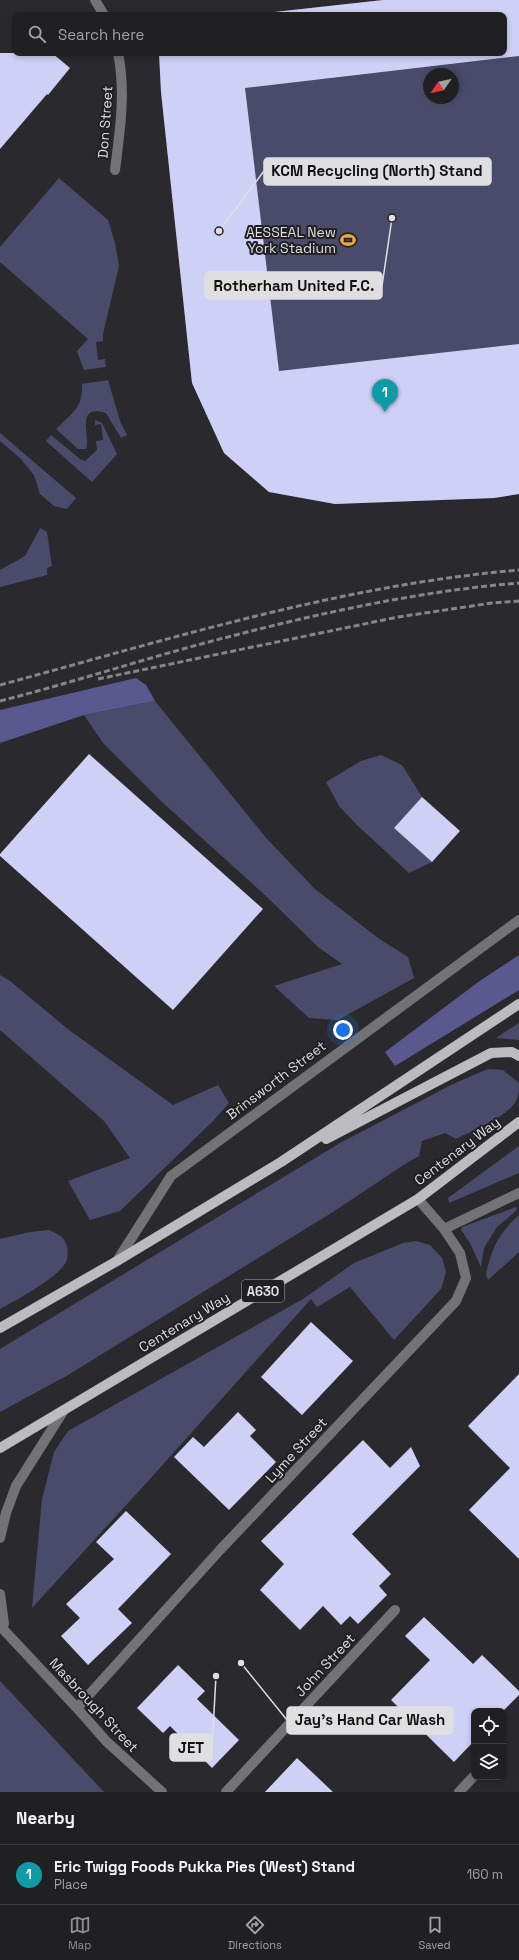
<!DOCTYPE html>
<html lang="en">
<head>
<meta charset="utf-8">
<style>
	body { margin:0; font-family:"Space Grotesk",sans-serif; background:#28282a; color:#f1f3f6 }
	.controls { position:absolute; right:12px; bottom:12px; display:grid; overflow:hidden; border-radius:8px; box-shadow:0 2px 6px #0003 }
	.controls button { width:36px; height:36px; display:grid; place-items:center; padding:0; border:0; border-bottom:1px solid #3d3e40; background:#202022; color:#f1f3f6; font:20px sans-serif }
	.compass { position:absolute; left:423px; top:68px; width:36px; height:36px; border-radius:50%; background:#202022; box-shadow:0 2px 6px #0003; rotate:236deg }
	.you { position:absolute; left:343px; top:1030px; width:14px; height:14px; margin:-10px; border:3px solid #fff; border-radius:50%; background:#1a73e8; box-shadow:0 0 0 6px #1a73e833 }
	.badge { display:grid; place-items:center; width:26px; height:26px; border-radius:50%; background:#8c9099; color:#fff; font-size:13px; font-weight:700 }
	.pin { position:absolute; translate:-50% -33px; filter:drop-shadow(0 1px 2px #0008) }
	.pin::after { content:''; position:absolute; top:21px; width:14px; height:12px; background:inherit; clip-path:polygon(0 0,100% 0,50% 100%) }
	.list { margin:0; padding:0; list-style:none }
	h2 { display:flex; justify-content:space-between; align-items:center; height:52px; margin:0; padding:0 16px; font-size:17px }
	h2 small { font-size:13px; font-weight:400; color:#a2a3a5 }
	.list li { display:grid; grid-template-columns:26px 1fr auto; gap:12px; align-items:center; box-sizing:border-box; height:60px; padding:0 16px; border-top:1px solid #3d3e40 }
	.list b { display:block; font-size:15px; white-space:nowrap }
	.list p { margin:0; font-size:13px; white-space:nowrap; color:#a2a3a5 }
	.list em { font-size:13px; font-style:normal; color:#a2a3a5 }
	.icon { flex:none; width:22px; height:22px; fill:none; stroke:currentColor; stroke-width:2; stroke-linecap:round; stroke-linejoin:round }
	.map { position:relative; flex:none; width:519px; height:1792px; overflow:hidden }
	.search { position:absolute; background:#202022; box-shadow:0 2px 6px #0003; left:12px; right:12px; top:12px; height:44px; display:flex; align-items:center; gap:10px; box-sizing:border-box; padding:0 14px; border-radius:8px; color:#a2a3a5; font-size:15px }
	.sheet { height:112px; background:#202022 }
	nav { display:flex; justify-content:space-around; align-items:center; box-sizing:border-box; height:56px; border-top:1px solid #3d3e40; background:#202022; font-size:11px; color:#a2a3a5 }
	nav a { display:grid; justify-items:center; gap:2px }
	nav .on { color:#8c9099 }
	.map>svg:first-child { display:block }
	.green { fill:#4a4a6b; fill-rule:evenodd }
	.forest { fill:#59588f }
	.building { fill:#ced0f5 }
	.lines { fill:none; stroke-linecap:round; stroke-linejoin:round }
	.minor { stroke:#737375; stroke-width:10 }
	.major { stroke:#bcbcc0; stroke-width:10 }
	.rail { stroke:#868689; stroke-width:3; stroke-dasharray:6 3; stroke-linecap:butt }
	.labels { text-anchor:middle; stroke-width:4; stroke-linejoin:round; paint-order:stroke }
	.shield { fill:#202024; stroke:#a6a6a8; stroke-width:1 }
	.shield-label { font-size:13px; font-weight:bold; fill:#dfdfe1 }
	.street-label { font-size:14px; fill:#dfdfe1; stroke:#202024 }
	.poi-label { font-size:14px; fill:#dfdfe1; stroke:#202024; text-anchor:end }
	.leader { fill:none; stroke:#dfdfe1; stroke-width:1.5 }
	.callout-dot { fill:#dfdfe1; stroke:#202024; stroke-width:1.5 }
	.callout { fill:#dfdfe1; stroke:#dfdfe1; stroke-width:1.5 }
	.callout-label { font-size:15px; text-anchor:middle; font-weight:bold; fill:#111 }
</style>
</head>
<body>
<div class="map">
<svg width="519" height="1792" viewBox="0 0 519 1792">
	<rect width="100%" height="100%" fill="#2a2a2e"/>
	<path class="green" d="M383,0H519V494L494,498L335,504L269,492L224,453L192,383L161,92L159,53H504V15H247ZM429,74H453V98H429Z
		M59,178L108,220L115,243L119,266L103,334V341L96,342L98,360L105,359L106,367L84,370L77,351L88,339L0,262V247Z
		M108,380L120,421L127,435L121,438L106,413C74,403 91,437 86,449H78L56,429C72,413 83,408 82,384Z
		M95,420L102,423L117,454L92,482L46,441L51,435L80,459L85,461L97,450L96,441L103,440L101,424L95,425Z
		M0,433L76,498L67,509L54,506L40,494L34,475L21,459L0,441Z
		M40,528L47,532L52,566L47,568V575L0,587V570L25,556Z
		M155,701L267,839L315,889L378,938L408,957L414,978L338,1020L309,1018L274,986L342,964L318,947L267,897L162,802L103,743L84,715Z
		M381,755L402,765L422,797L394,828L432,862L409,873L357,825L339,806L326,782L361,761Z
		M0,975L10,981L69,1030L173,1105L218,1085L229,1103L213,1121L120,1211L90,1220L68,1181L130,1158L104,1121L0,1030Z
		M519,1023V1040L496,1038Z
		M488,1069L503,1070L519,1083C519,1090 519,1098 514,1104C504,1118 472,1131 456,1139L445,1133L422,1141L419,1156L405,1164L333,1212L68,1375L0,1412V1349L340,1143L453,1084Z
		M519,1146V1173L449,1203L448,1198Z
		M516,1207L517,1210L497,1227L484,1248L481,1267L470,1243L461,1230L462,1227Z
		M519,1215V1252L488,1280L486,1274C492,1248 498,1234 519,1215Z
		M49,1230C53,1232 60,1235 63,1238C68,1245 69,1254 66,1262C59,1277 15,1301 0,1309V1239L30,1232Z
		M416,1241L430,1245L442,1258L446,1272L441,1289L394,1340L350,1287L317,1307L311,1299L150,1479L32,1608L42,1499L54,1452L68,1431L303,1299L354,1263L403,1243Z
		M0,1681L104,1792H0Z"/>
	<path class="forest" d="M136,678L146,685L155,701L84,715L0,743V710Z
		M519,955V990L395,1066L385,1052L481,980Z"/>
	<path class="building" d="M383,0H519V56L245,88L279,371L519,344V494L494,498L335,504L269,492L224,453L192,383L161,92L159,53H504V15H247Z
		M0,53H52L70,68L48,95L47,94L0,149Z
		M89,754L263,909L173,1010L0,856V854Z
		M422,797L460,831L432,862L394,828Z
		M311,1322L353,1361L302,1415L261,1377Z
		M519,1374V1559L469,1510L510,1468L468,1426Z
		M238,1412L256,1430L250,1436L276,1462L229,1510L174,1457L193,1437L204,1447Z
		M363,1440L390,1468L411,1447L420,1466L352,1534L391,1574L379,1586L387,1595L358,1624L350,1616L341,1625L323,1606L300,1630L260,1590L284,1564L261,1541Z
		M126,1511L171,1554L118,1609L132,1623L88,1665L61,1636L80,1618L66,1604L114,1559L96,1542Z
		M424,1617L473,1664L482,1655L519,1691V1695L503,1711H474V1741L454,1762L391,1700L430,1660L405,1636Z
		M178,1665L205,1691L197,1699L239,1740L212,1768L170,1726L163,1733L137,1708Z
		M297,1758L314,1774L333,1792H265Z"/>
	<g class="lines">
		<path class="minor" d="M95,0L104,15
			M115,170C120,130 126,92 118,53
			M444,1229L519,1193
			M117,1261L171,1176L519,920
			M0,1538L6,1513L16,1486L64,1410
			M0,1594L4,1624
			M0,1626L77,1708L106,1741L162,1792
			M77,1708L220,1550L456,1301L466,1278L460,1253L444,1229L418,1199
			M226,1792L395,1610
			M459,1792L474,1776"/>
		<path class="major" d="M326,1139L491,1053L512,1052L519,1056
			M0,1328L117,1261L281,1162L519,1004
			M0,1448L418,1199L519,1122"/>
		<path class="rail" d="M98,679L398,617L492,603L519,601
			M0,685C170,639 342,585 519,570
			M0,701C75,682 149,657 224,638C320,613 420,591 519,583"/>
	</g>
	<defs>
		<symbol id="stadium-bare" viewBox="-9 -9 18 18"><path d="M0-5a6.5 5 0 1 0 0 10a6.5 5 0 1 0 0-10ZM-3.5-1.8h7v3.6h-7Z" fill="#eea73c" stroke="#202024" stroke-width="2.5" paint-order="stroke"/></symbol>
	</defs>
	<g fill-rule="evenodd">
		<use href="#stadium-bare" x="337" y="229" width="22" height="22"/>
	</g>
	<g class="labels">
		<rect class="shield" x="242" y="1280" width="42" height="22" rx="3"/>
		<g class="shield-label">
			<text x="263" y="1296">A630</text>
		</g>
		<g class="street-label">
			<text transform="translate(105 122) rotate(-86)" y="5">Don Street</text>
			<text transform="translate(276 1080) rotate(-37)" y="5">Brinsworth Street</text>
			<text transform="translate(457 1151) rotate(-37)" y="5">Centenary Way</text>
			<text transform="translate(184 1322) rotate(-31)" y="5">Centenary Way</text>
			<text transform="translate(296 1450) rotate(-47)" y="5">Lyme Street</text>
			<text transform="translate(325 1665) rotate(-47)" y="5">John Street</text>
			<text transform="translate(94 1705) rotate(47)" y="5">Masbrough Street</text>
		</g>
		<g class="poi-label">
			<text x="336" y="237">AESSEAL New<tspan x="336" dy="16">York Stadium</tspan></text>
		</g>
	</g>
	<path class="leader" d="M219 231L264 171M392 218L382 286M241 1663L287 1720M216 1676L212 1748"/>
	<g class="callout-dot">
		<circle cx="219" cy="231" r="4"/>
		<circle cx="392" cy="218" r="4"/>
		<circle cx="241" cy="1663" r="4"/>
		<circle cx="216" cy="1676" r="4"/>
	</g>
	<g class="callout">
		<rect x="264" y="158" width="227" height="27" rx="4"/>
		<rect x="205" y="272" width="177" height="27" rx="4"/>
		<rect x="287" y="1707" width="166" height="27" rx="4"/>
		<rect x="170" y="1734" width="42" height="27" rx="4"/>
	</g>
	<g class="callout-label">
		<text x="377" y="176">KCM Recycling (North) Stand</text>
		<text x="294" y="291">Rotherham United F.C.</text>
		<text x="370" y="1725">Jay's Hand Car Wash</text>
		<text x="191" y="1753">JET</text>
	</g>
</svg>
<div class="controls">
<button><svg class="icon" aria-label="locate" viewBox="0 0 24 24"><circle cx="12" cy="12" r="6"/><path d="M12 2v4M12 18v4M2 12h4M18 12h4"/></svg></button>
<button><svg class="icon" aria-label="layers" viewBox="0 0 24 24"><path d="M12 4l9 5-9 5-9-5zM3 14l9 5 9-5"/></svg></button>
</div>
<svg class="compass" viewBox="-18 -18 36 36"><path d="M0-13l5 13h-10z" fill="#e53935"/><path d="M0 13l5-13h-10z" fill="#a2a3a5"/></svg>
<div class="you"></div>
<div class="pin badge" style="left:385px;top:412px;background:#0f9aa8">1</div>
<div class="search"><svg class="icon" aria-label="search" viewBox="0 0 24 24"><circle cx="10" cy="10" r="6"/><path d="M15 15l6 6"/></svg>Search here</div>
</div>
<section class="sheet">
<h2>Nearby<small></small></h2>
<ul class="list">
<li><span class="badge" style="background:#0f9aa8">1</span><div><b>Eric Twigg Foods Pukka Pies (West) Stand</b><p>Place</p></div><em>160 m</em></li>
</ul>
</section>
<nav>
<a class="on"><svg class="icon" aria-label="map" viewBox="0 0 24 24"><path d="M3 6l6-2 6 2 6-2v14l-6 2-6-2-6 2zM9 4v14M15 6v14"/></svg>Map</a>
<a><svg class="icon" aria-label="directions" viewBox="0 0 24 24"><path d="M12 3l9 9-9 9-9-9zM9 14v-3h6M13 9l2 2-2 2"/></svg>Directions</a>
<a><svg class="icon" aria-label="saved" viewBox="0 0 24 24"><path d="M7 4h10v16l-5-4-5 4z"/></svg>Saved</a>
</nav>
</body>
</html>
